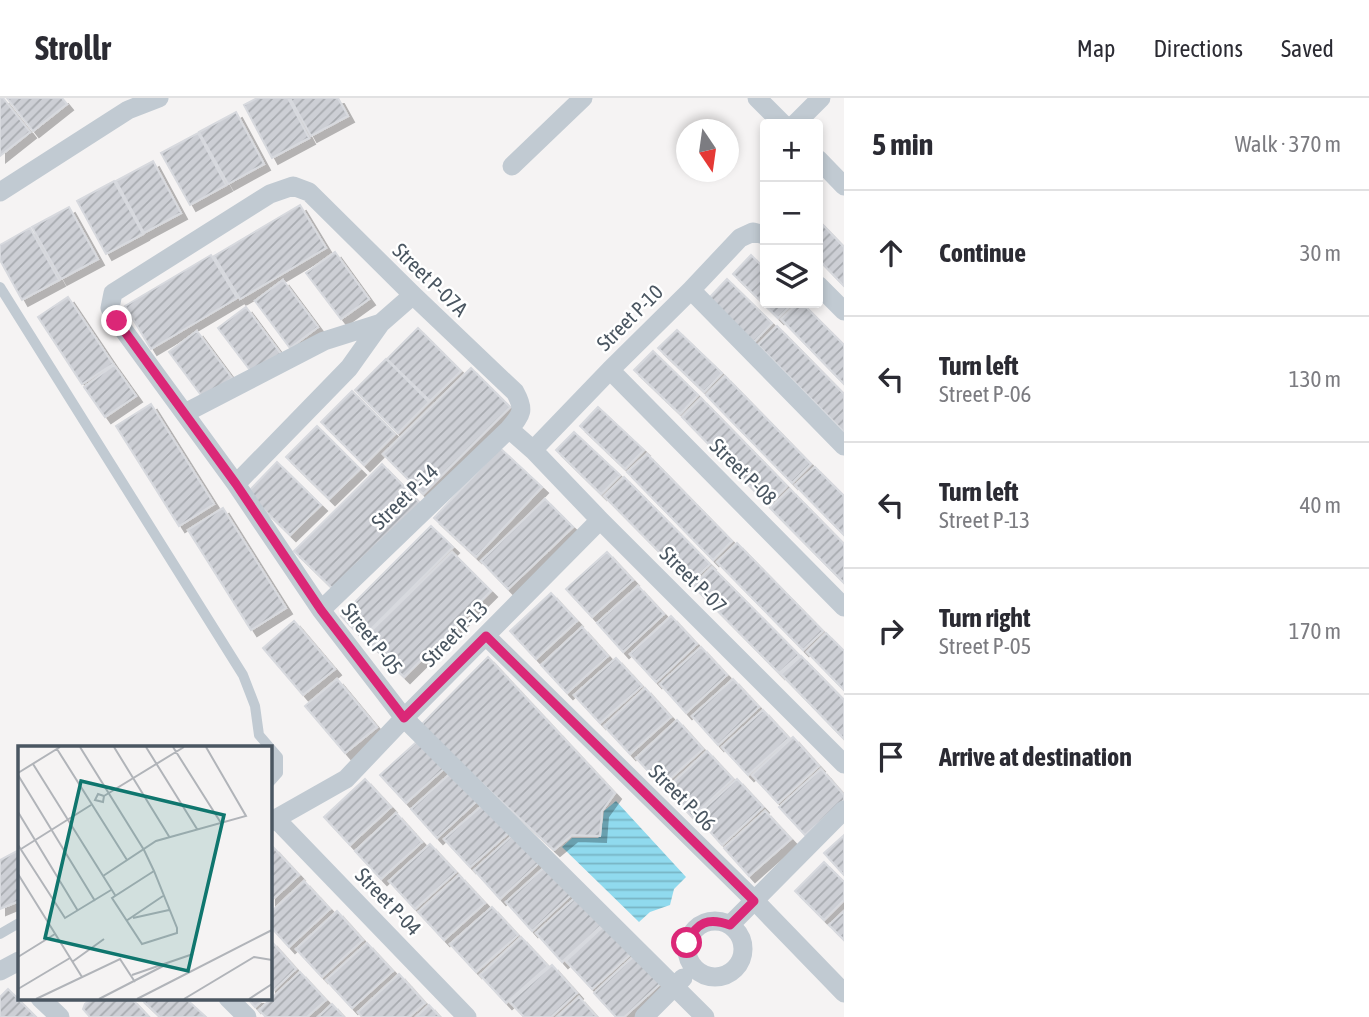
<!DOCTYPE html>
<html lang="en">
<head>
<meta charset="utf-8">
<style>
	body { margin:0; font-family:"Asap Condensed",sans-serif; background:#f2f2f3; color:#2b2b33 }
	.controls { position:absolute; right:21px; top:21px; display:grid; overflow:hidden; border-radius:7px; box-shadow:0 4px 10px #0003 }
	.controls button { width:63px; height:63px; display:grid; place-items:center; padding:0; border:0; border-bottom:2px solid #e1e1e2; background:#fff; color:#2b2b33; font:35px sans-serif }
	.compass { position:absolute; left:676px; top:21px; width:63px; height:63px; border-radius:50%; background:#fff; box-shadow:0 4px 10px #0003; rotate:167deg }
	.stop { position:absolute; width:21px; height:21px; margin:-16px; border:5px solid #db2777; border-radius:50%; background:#fff }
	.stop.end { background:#db2777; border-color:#fff; box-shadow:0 2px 7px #0008 }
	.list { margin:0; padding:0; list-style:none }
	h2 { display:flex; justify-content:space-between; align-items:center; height:91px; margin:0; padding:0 28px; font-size:30px }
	h2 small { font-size:23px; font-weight:400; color:#7c7c81 }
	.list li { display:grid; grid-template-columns:46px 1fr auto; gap:21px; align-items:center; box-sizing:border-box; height:126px; padding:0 28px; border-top:2px solid #e1e1e2 }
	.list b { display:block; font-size:26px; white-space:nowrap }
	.list p { margin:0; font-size:23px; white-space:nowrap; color:#7c7c81 }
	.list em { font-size:23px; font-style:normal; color:#7c7c81 }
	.icon { flex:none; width:38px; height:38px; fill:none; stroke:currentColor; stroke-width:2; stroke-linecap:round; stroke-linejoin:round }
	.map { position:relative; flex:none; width:844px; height:919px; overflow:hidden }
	header { display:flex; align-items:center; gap:42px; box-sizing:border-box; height:98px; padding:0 35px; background:#fff; border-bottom:2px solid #e1e1e2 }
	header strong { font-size:33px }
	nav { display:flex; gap:38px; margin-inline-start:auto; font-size:24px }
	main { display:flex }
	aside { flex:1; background:#fff }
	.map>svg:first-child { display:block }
	.water { fill:url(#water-rules) }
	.building { fill:url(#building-hatch); stroke:#d7d9de; stroke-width:2; filter:url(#shadow) }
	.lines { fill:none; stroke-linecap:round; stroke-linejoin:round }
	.service { stroke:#c1cad2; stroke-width:10 }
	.minor { stroke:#c1cad2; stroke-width:19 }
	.route { stroke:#db2777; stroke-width:9 }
	.labels { text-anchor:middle; stroke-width:5; stroke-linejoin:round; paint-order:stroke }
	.street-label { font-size:21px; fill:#4a5661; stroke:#fff }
	.inset-road { fill:none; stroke:#b1b4b9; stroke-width:2 }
	.view { fill:#0f766e; fill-opacity:0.15; stroke:#0f766e; stroke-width:3.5 }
	.inset-edge { fill:none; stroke:#4a5661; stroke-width:3.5 }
</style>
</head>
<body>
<header>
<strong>Strollr</strong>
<nav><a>Map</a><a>Directions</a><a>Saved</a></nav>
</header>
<main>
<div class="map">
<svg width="844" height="919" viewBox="0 0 844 919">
	<defs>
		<pattern id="water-rules" width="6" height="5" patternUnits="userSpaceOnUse" patternTransform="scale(1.75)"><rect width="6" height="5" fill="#90daee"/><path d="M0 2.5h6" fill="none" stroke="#78b4c4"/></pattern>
		<pattern id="building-hatch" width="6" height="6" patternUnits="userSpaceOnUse" patternTransform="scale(1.75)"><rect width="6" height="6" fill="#cdcfd5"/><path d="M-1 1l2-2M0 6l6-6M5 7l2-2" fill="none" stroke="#a8abb0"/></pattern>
		<filter id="shadow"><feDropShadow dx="6" dy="6" stdDeviation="0" flood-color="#0004"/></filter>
	</defs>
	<rect width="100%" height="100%" fill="#f5f3f3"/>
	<path class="water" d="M616,703L686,779L674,791L670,807L650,814L639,824L562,749L572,740H598L601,737L604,713Z"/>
	<path class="building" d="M0,0H3L30,34L0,58Z
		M7,0H62L67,6L33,33Z
		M257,0H288L309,40L272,60L244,7Z
		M290,0H338L348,18L311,38Z
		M236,14L264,66L228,86L199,34Z
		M198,35L226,87L190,107L161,55Z
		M153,63L181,115L144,135L116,83Z
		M114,83L143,136L106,156L77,103Z
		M300,107L326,150L240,201L214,158Z
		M69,109L98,161L61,181L32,129Z
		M818,122L844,149V188L818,161Z
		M30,130L59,182L22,202L0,162V147Z
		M335,154L369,201L341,221L306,175Z
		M211,157L237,200L151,251L125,208Z
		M751,157L765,171V205H793L778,220L733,176Z
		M727,181L772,225L754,244L709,200Z
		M283,182L318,229L290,250L255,203Z
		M68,199L113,266L82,286L38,219Z
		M798,205H802L844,247V286L781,221Z
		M246,209L281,256L253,276L218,230Z
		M777,228L844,296V334L758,247Z
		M418,230L461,273L430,303L387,261Z
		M677,232L722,275L704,294L658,250Z
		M197,233L232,280L204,301L169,254Z
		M653,253L698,297L680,316L634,272Z
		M386,261L429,304L398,335L355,292Z
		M114,267L136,298L105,319L84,289Z
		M471,270L510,309L423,396L383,356Z
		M725,278L811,366L792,385L706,297Z
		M352,293L395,336L364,367L321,324Z
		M701,300L787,388L768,407L682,319Z
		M151,306L214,406L179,428L116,328Z
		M598,309L644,352L625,371L580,328Z
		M317,328L360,371L329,401L286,359Z
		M574,334L620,377L601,396L556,352Z
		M500,350L542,389L476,459L434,420Z
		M647,356L732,443L713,462L627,374Z
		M277,364L321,407L290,437L247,395Z
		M382,366L421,406L334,492L294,453Z
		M815,369L844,398V437L795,387Z
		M624,379L710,466L690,485L604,398Z
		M790,391L844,446V485L770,410Z
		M545,401L573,429L508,491L481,463Z
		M223,410L286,510L251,532L188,432Z
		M431,428L453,449L362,540L341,518Z
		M737,445L823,533L803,552L717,464Z
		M452,454L491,493L404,579L364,540Z
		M607,454L633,482L592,519L566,491Z
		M712,469L799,557L779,575L693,488Z
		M638,488L664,516L623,554L597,525Z
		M551,495L577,523L536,561L510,533Z
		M671,518L697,546L656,584L630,556Z
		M294,523L335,571L303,597L263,550Z
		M582,529L608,558L567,595L541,567Z
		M826,535L844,553V592L807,554Z
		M701,549L727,577L686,615L660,586Z
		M801,558L844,602V641L781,576Z
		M488,559L615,695L602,713L600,738L572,737L554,752L420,628Z
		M616,560L642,588L600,625L574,597Z
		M337,581L377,629L345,655L305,608Z
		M733,581L759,609L718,647L692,618Z
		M645,590L671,619L630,656L604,628Z
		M763,612L789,640L748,677L722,649Z
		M677,622L703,651L662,688L636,660Z
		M793,639L819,668L778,705L752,677Z
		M421,640L447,668L406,705L380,677Z
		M707,653L733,681L692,719L666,691Z
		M821,671L844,697V702L805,737L779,709Z
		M452,674L478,702L437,740L411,711Z
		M365,681L391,709L350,747L324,719Z
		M737,681L763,709L722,747L696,718Z
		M486,704L512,732L470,769L444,741Z
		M765,713L791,741L749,778L724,750Z
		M396,715L422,744L381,781L355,753Z
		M515,735L541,763L500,801L474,772Z
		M844,737V777L824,755Z
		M430,746L456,774L415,811L389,783Z
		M273,749L299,777L270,804V753Z
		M19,752V803L0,811V762Z
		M824,764L844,784V802L824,822L795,793Z
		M547,767L573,795L532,833L506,804Z
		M459,777L485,805L444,842L418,814Z
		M304,783L330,811L289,849L270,828V815Z
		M577,798L603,826L562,864L536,835Z
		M492,809L518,837L476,874L450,846Z
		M337,813L363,842L322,879L296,851Z
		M844,813V842L829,827Z
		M607,825L633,854L592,891L566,863Z
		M521,839L548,868L506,905L480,877Z
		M271,843L296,871L270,896V844Z
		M367,845L393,873L352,910L326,882Z
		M635,857L661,885L624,919H616L594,895Z
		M552,867L577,895L551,919H524L510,904Z
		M300,874L326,902L307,919H266L259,912Z
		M399,876L425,905L409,919H362L358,914Z
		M8,891L36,919H0V899Z
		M579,899L597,919H557Z
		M93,900H131L149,919H90L83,911L85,906Z
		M140,900H185L206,919H160Z
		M247,900H265L255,909Z
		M332,906L344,919H318Z
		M429,907L440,919H416Z"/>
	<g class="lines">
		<path class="service" d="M0,189L243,577L255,608L259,637L278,659V675L270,684
			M0,836L19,825"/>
		<path class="minor" d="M757,0L783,26
			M795,26L821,0
			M818,61L844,88
			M512,68L583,0
			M0,94L128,12L159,0
			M818,187L844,213
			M691,192L844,348
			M610,272L844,509
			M185,315L324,243L381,225
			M509,331L533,352L600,422L844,666
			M533,352L610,272L691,192L740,140L753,134L765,137
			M236,386L349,270L381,225L413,197
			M321,512L509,331C522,316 525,312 515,294L413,197L309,94L293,88L270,96L113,195L110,210L117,223L236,386L321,512L404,620L705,919
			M486,538L755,803L844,895
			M275,720L467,919
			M270,724L346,681L404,620L600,422
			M687 851a28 28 0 1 1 56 0a28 28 0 1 1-56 0Z
			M730,827L844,712
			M0,873L19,863
			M40,900L60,919
			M228,900L247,919
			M644,919L683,880"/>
	</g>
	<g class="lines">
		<path class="route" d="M117,223L236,386L321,512L404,620L486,538L754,803L730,827C708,819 697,824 687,845"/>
	</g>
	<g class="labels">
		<g class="street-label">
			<text transform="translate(430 182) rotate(44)" y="7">Street P-07A</text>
			<text transform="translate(630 220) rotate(-45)" y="7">Street P-10</text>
			<text transform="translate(743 374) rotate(45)" y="7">Street P-08</text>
			<text transform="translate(405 399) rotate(-44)" y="7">Street P-14</text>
			<text transform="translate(693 482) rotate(45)" y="7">Street P-07</text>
			<text transform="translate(455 536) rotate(-45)" y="7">Street P-13</text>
			<text transform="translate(372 541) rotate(52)" y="7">Street P-05</text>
			<text transform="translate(682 700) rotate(45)" y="7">Street P-06</text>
			<text transform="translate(388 804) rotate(46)" y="7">Street P-04</text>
		</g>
	</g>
	<g transform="translate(18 648)">
		<rect width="254" height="254" fill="#f5f3f3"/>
		<path class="inset-road" d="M62,1L126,104L136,125L159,182V187L124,198L94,152L136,125M96,1L152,92M128,1L179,83M155,1L203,77M39,3L109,114M15,18L97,149M0,27L42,1M0,29L77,155M86,50L80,48L77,54L85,56L86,50L166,1M0,66L60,165M0,99L47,172L93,144M3,103L73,59M0,128L64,231M85,130L138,95L228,70L188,1M115,172L151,164M108,175L145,150M0,211L37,188M54,216L86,193M114,229L175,208M0,243L52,212M18,253L102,213L117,236M81,253L149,218M119,253L254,184M166,253L236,211L254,214M231,253L254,238"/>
		<path class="view" d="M63,35L206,69L170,225L27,192Z"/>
		<rect width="254" height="254" class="inset-edge"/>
	</g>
</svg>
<div class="controls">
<button>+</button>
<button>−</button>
<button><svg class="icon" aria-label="layers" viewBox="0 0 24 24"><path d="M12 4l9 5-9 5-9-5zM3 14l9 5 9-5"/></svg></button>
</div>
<svg class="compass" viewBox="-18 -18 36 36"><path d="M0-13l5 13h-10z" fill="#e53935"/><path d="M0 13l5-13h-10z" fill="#7c7c81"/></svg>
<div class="stop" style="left:687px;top:845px"></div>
<div class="stop end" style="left:117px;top:223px"></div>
</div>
<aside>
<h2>5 min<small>Walk · 370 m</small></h2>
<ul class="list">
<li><svg class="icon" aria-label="ahead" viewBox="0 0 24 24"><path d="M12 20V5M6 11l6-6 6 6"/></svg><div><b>Continue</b></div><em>30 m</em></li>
<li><svg class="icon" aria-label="left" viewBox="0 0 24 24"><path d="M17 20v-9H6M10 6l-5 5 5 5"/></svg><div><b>Turn left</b><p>Street P-06</p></div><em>130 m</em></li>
<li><svg class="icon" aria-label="left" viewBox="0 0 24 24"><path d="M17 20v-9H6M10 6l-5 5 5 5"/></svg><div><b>Turn left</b><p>Street P-13</p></div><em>40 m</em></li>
<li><svg class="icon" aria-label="right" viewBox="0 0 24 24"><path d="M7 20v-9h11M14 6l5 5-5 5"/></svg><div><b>Turn right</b><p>Street P-05</p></div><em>170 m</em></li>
<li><svg class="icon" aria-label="arrive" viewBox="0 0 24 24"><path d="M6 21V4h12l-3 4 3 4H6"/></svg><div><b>Arrive at destination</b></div></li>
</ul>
</aside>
</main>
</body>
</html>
